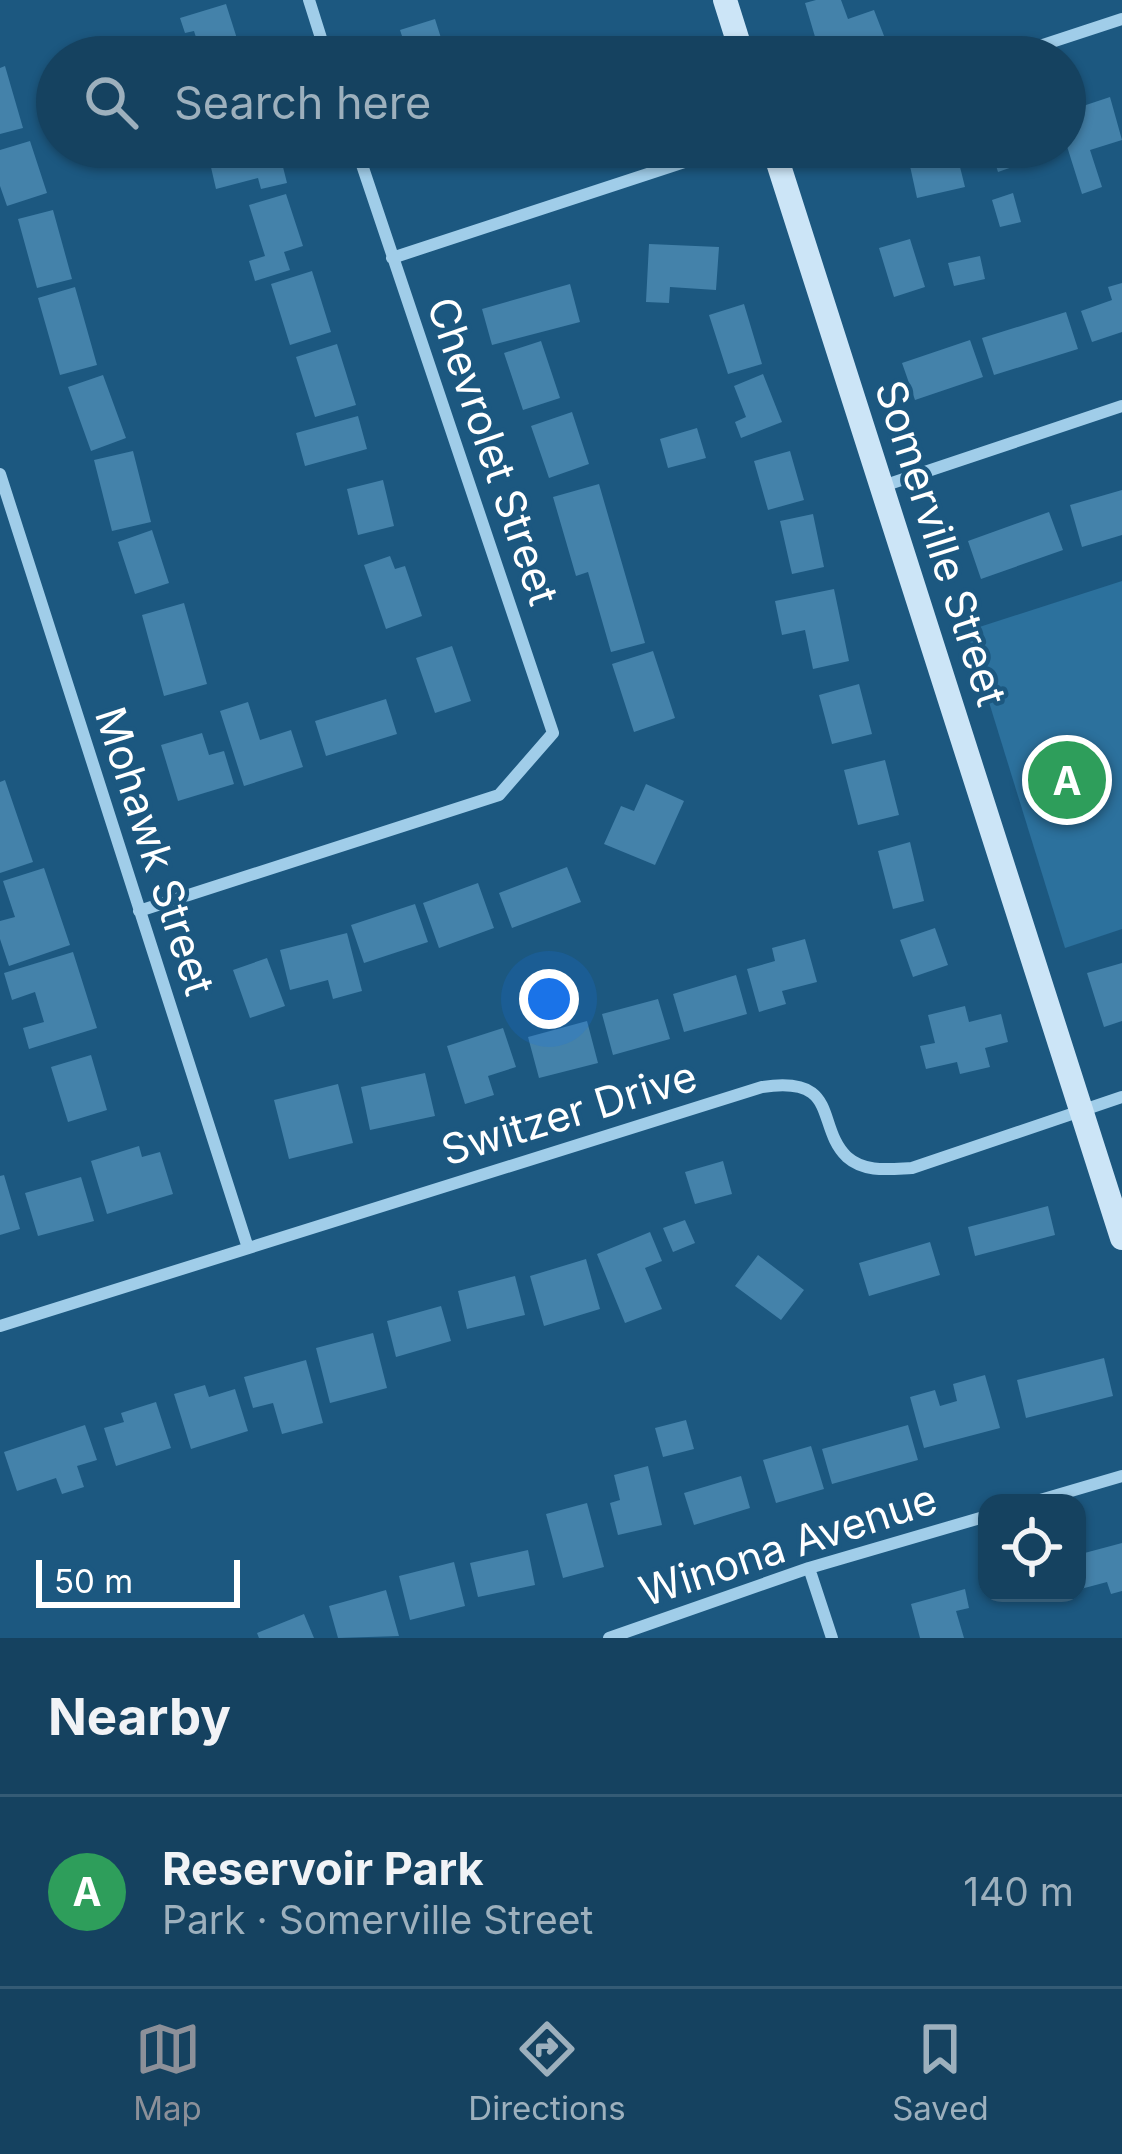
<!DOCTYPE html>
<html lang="en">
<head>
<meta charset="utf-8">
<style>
	body { margin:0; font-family:Inter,sans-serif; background:#1e4966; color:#f1f3f6 }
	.controls { position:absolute; right:36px; bottom:36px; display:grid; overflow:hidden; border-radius:24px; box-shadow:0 3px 9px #0004 }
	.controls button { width:108px; height:108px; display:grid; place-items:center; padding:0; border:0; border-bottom:3px solid #345b75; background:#154260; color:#f1f3f6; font:60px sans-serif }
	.scale { position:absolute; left:36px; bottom:30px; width:204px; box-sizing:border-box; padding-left:12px; border:6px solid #fff; border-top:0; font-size:33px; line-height:42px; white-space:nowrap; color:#fff; -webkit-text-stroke:9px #1c5880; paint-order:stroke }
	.you { position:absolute; left:549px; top:999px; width:42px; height:42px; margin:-30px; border:9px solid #fff; border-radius:50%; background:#1a73e8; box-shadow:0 0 0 18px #1a73e833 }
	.badge { display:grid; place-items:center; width:78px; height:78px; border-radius:50%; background:#8c9099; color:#fff; font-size:39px; font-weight:700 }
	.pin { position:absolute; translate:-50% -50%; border:6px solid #fff; box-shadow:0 3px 12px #0006 }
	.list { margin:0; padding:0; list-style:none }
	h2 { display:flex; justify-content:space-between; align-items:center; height:156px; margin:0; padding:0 48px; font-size:51px }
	h2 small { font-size:39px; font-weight:400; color:#9db0bd }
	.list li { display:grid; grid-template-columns:78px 1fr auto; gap:36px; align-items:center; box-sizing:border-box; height:192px; padding:0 48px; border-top:3px solid #345b75 }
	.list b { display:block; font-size:45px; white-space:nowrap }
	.list p { margin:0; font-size:39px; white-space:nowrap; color:#9db0bd }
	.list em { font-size:39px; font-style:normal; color:#9db0bd }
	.icon { flex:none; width:66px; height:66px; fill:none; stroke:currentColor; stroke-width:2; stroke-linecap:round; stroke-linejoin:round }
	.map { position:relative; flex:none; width:1122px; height:1638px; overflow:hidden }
	.search { position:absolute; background:#154260; box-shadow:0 3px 9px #0004; left:36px; right:36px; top:36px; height:132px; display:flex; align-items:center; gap:30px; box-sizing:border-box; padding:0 42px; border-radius:66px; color:#9db0bd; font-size:45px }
	.sheet { height:348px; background:#154260 }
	nav { display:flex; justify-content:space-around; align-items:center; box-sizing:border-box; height:168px; border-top:3px solid #345b75; background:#154260; font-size:33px; color:#9db0bd }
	nav a { display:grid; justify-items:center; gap:6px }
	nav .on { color:#8c9099 }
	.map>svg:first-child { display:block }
	.green { fill:#2c719d }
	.building { fill:#4482aa }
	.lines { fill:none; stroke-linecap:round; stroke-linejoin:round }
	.street { stroke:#a0cde9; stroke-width:12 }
	.secondary { stroke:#cce5f7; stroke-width:24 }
	.labels { text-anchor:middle; stroke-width:9; stroke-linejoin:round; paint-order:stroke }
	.street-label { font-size:42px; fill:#fff; stroke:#1c5880 }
</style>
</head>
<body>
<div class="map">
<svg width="1122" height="1638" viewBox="0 0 1122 1638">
	<rect width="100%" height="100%" fill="#1c5880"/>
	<path class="green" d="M1122,581V929L1065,948L967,631Z"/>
	<path class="building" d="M816,0H841L848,19L874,10L886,41L842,57H821L805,3Z
		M226,4L239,45L202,56L194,31L185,33L180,18Z
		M435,19L447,57H409L400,30Z
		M5,66L23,128L0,134V68Z
		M1110,97L1122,140L1090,150L1102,187L1082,194L1065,140V112Z
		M30,141L47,193L7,206L0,186V150Z
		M221,147H266L270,166L282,163L287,183L261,189L258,178L216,189L207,150Z
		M990,147H1043L1046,155L998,172Z
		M957,155L965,187L917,198L910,166Z
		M1013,193L1021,222L1000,227L992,200Z
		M286,194L303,246L284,252L290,270L255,281L249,261L265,256L249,205Z
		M53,210L72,279L37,288L18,219Z
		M910,239L925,287L894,297L879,248Z
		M649,244L719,247L716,290L670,287L669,303L646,302Z
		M980,256L985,279L954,286L948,263Z
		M312,271L331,332L290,345L271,284Z
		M1122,283V332L1092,342L1081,311L1112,300L1108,287Z
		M570,284L580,322L492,345L482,309Z
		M75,287L97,365L60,375L38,298Z
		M744,304L762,364L728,374L709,315Z
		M1066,312L1078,349L994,375L982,338Z
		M970,340L983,377L915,400L902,363Z
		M541,341L560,398L523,410L504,353Z
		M337,344L356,405L315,417L296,357Z
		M763,374L782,422L741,438L735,422L746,417L734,386Z
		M103,375L126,438L91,451L68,387Z
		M572,412L589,464L549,478L531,426Z
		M358,416L367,449L305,466L296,433Z
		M697,428L706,458L668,468L660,439Z
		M133,451L151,522L112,531L94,460Z
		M790,451L804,500L768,510L754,461Z
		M383,480L394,526L358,535L347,489Z
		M599,484L645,643L611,652L588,572L576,576L553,497Z
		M1122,490V535L1082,547L1070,505Z
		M1049,512L1063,550L981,579L968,541Z
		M813,514L824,567L792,574L780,521Z
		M152,530L169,583L135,594L118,542Z
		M390,556L395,569L405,566L422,616L386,629L364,565Z
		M834,589L849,661L813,669L805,630L782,635L775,601Z
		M184,603L207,684L164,696L142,615Z
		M452,646L471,701L435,713L416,658Z
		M653,651L675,718L634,732L612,664Z
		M859,684L872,734L832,744L819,695Z
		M386,699L397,734L326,756L315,721Z
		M248,702L260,740L291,730L303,767L244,786L220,711Z
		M202,733L209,755L224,751L234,784L178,801L161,745Z
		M885,760L899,815L858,825L844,770Z
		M5,780L33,862L0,873V782Z
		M646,784L684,801L655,865L604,844L621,806L634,811Z
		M910,842L924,901L893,909L878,851Z
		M567,867L581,902L512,928L499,893Z
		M44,868L70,945L9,966L0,939V921L15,917L3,881Z
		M478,883L494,928L439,948L423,903Z
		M415,904L428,942L364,963L351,925Z
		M935,928L948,965L913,977L900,940Z
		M347,933L362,991L333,999L328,980L290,990L280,950Z
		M805,939L817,982L782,991L786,1004L759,1012L747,969L775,961L772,948Z
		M73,952L97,1028L29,1049L23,1028L44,1022L35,992L12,1000L4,973Z
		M267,958L285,1006L250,1018L233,970Z
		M1122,963V1021L1104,1027L1087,973Z
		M736,975L747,1014L684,1032L673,994Z
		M658,999L670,1039L613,1055L602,1014Z
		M965,1006L969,1022L1001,1014L1008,1042L985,1048L990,1067L960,1074L957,1062L926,1069L920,1046L935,1043L928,1015Z
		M587,1021L598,1063L539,1078L528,1037Z
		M503,1028L516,1067L488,1076L494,1095L465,1104L447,1046Z
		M91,1055L107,1110L68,1122L51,1067Z
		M425,1073L435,1116L370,1130L361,1087Z
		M338,1084L353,1143L289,1159L274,1100Z
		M139,1146L142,1157L160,1152L173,1194L107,1214L91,1161Z
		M723,1161L732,1194L695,1204L685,1172Z
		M4,1175L20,1229L0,1235V1176Z
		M81,1177L94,1221L38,1236L25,1193Z
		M1048,1206L1055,1235L975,1256L968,1227Z
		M685,1220L695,1243L673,1252L663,1228Z
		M650,1232L662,1261L645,1268L662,1309L625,1323L597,1254Z
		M930,1242L940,1275L869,1296L859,1263Z
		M758,1255L804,1290L781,1320L735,1286Z
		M586,1259L600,1309L544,1326L530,1276Z
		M515,1276L525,1315L467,1329L458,1291Z
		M441,1306L451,1341L396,1357L387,1321Z
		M373,1333L387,1388L330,1403L316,1348Z
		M1104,1358L1113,1396L1026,1418L1017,1380Z
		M306,1360L323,1423L282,1434L273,1403L253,1408L244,1377Z
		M985,1375L1000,1428L924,1448L910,1397L935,1390L940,1406L957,1401L953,1384Z
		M205,1385L209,1397L235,1389L248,1431L191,1449L174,1394Z
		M156,1402L171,1448L116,1466L104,1428L124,1422L121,1413Z
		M686,1420L694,1449L663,1457L655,1428Z
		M85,1425L97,1460L77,1466L84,1487L62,1494L56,1478L17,1491L4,1452Z
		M908,1425L918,1460L832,1484L822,1449Z
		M811,1446L824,1489L776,1503L763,1460Z
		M648,1466L662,1525L618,1535L610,1503L620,1500L614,1475Z
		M741,1476L750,1508L694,1525L684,1493Z
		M587,1503L604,1567L563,1578L546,1514Z
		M1122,1543V1591L1111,1594L1107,1582L1077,1590V1555Z
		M528,1550L535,1585L478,1597L470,1563Z
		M454,1562L465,1606L410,1620L399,1576Z
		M965,1589L969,1608L956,1611L964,1638H920L911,1604Z
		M386,1590L399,1636L338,1638L329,1606Z
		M304,1614L314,1638H259L257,1633Z"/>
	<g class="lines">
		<path class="street" d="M309,0L327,57
			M1006,57L1122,19
			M392,258L730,147
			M0,474L248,1248
			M883,486L1122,406
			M139,911L499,795L553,733L356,147
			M0,1326L762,1087C841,1075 815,1126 847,1157C865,1173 890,1169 912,1168L1122,1097
			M1030,1503L1122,1476
			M809,1568L832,1638
			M609,1638L809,1568L987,1516"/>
		<path class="secondary" d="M725,0L743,57
			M773,147L1122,1238"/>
	</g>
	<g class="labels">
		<g class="street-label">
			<text transform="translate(493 451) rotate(71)" y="15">Chevrolet Street</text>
			<text transform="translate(941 543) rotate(72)" y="15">Somerville Street</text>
			<text transform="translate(155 851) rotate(72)" y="15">Mohawk Street</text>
			<text transform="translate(569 1113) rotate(-17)" y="15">Switzer Drive</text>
			<text transform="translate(788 1545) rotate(-18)" y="15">Winona Avenue</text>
		</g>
	</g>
</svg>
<div class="controls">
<button><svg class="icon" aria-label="locate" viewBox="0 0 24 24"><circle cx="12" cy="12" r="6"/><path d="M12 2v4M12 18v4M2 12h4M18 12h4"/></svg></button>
</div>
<div class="scale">50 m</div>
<div class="you"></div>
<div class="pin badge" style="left:1067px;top:780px;background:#2e9e5b">A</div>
<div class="search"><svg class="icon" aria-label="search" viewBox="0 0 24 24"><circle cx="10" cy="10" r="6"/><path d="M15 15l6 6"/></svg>Search here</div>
</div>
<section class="sheet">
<h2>Nearby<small></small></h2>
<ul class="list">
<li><span class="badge" style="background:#2e9e5b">A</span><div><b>Reservoir Park</b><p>Park · Somerville Street</p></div><em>140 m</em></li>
</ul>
</section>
<nav>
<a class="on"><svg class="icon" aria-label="map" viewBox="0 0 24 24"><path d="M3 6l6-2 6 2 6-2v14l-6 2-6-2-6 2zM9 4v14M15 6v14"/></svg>Map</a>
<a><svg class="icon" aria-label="directions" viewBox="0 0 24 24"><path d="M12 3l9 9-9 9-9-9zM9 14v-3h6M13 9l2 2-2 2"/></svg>Directions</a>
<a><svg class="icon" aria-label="saved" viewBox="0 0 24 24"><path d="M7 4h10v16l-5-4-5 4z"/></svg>Saved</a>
</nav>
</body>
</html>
